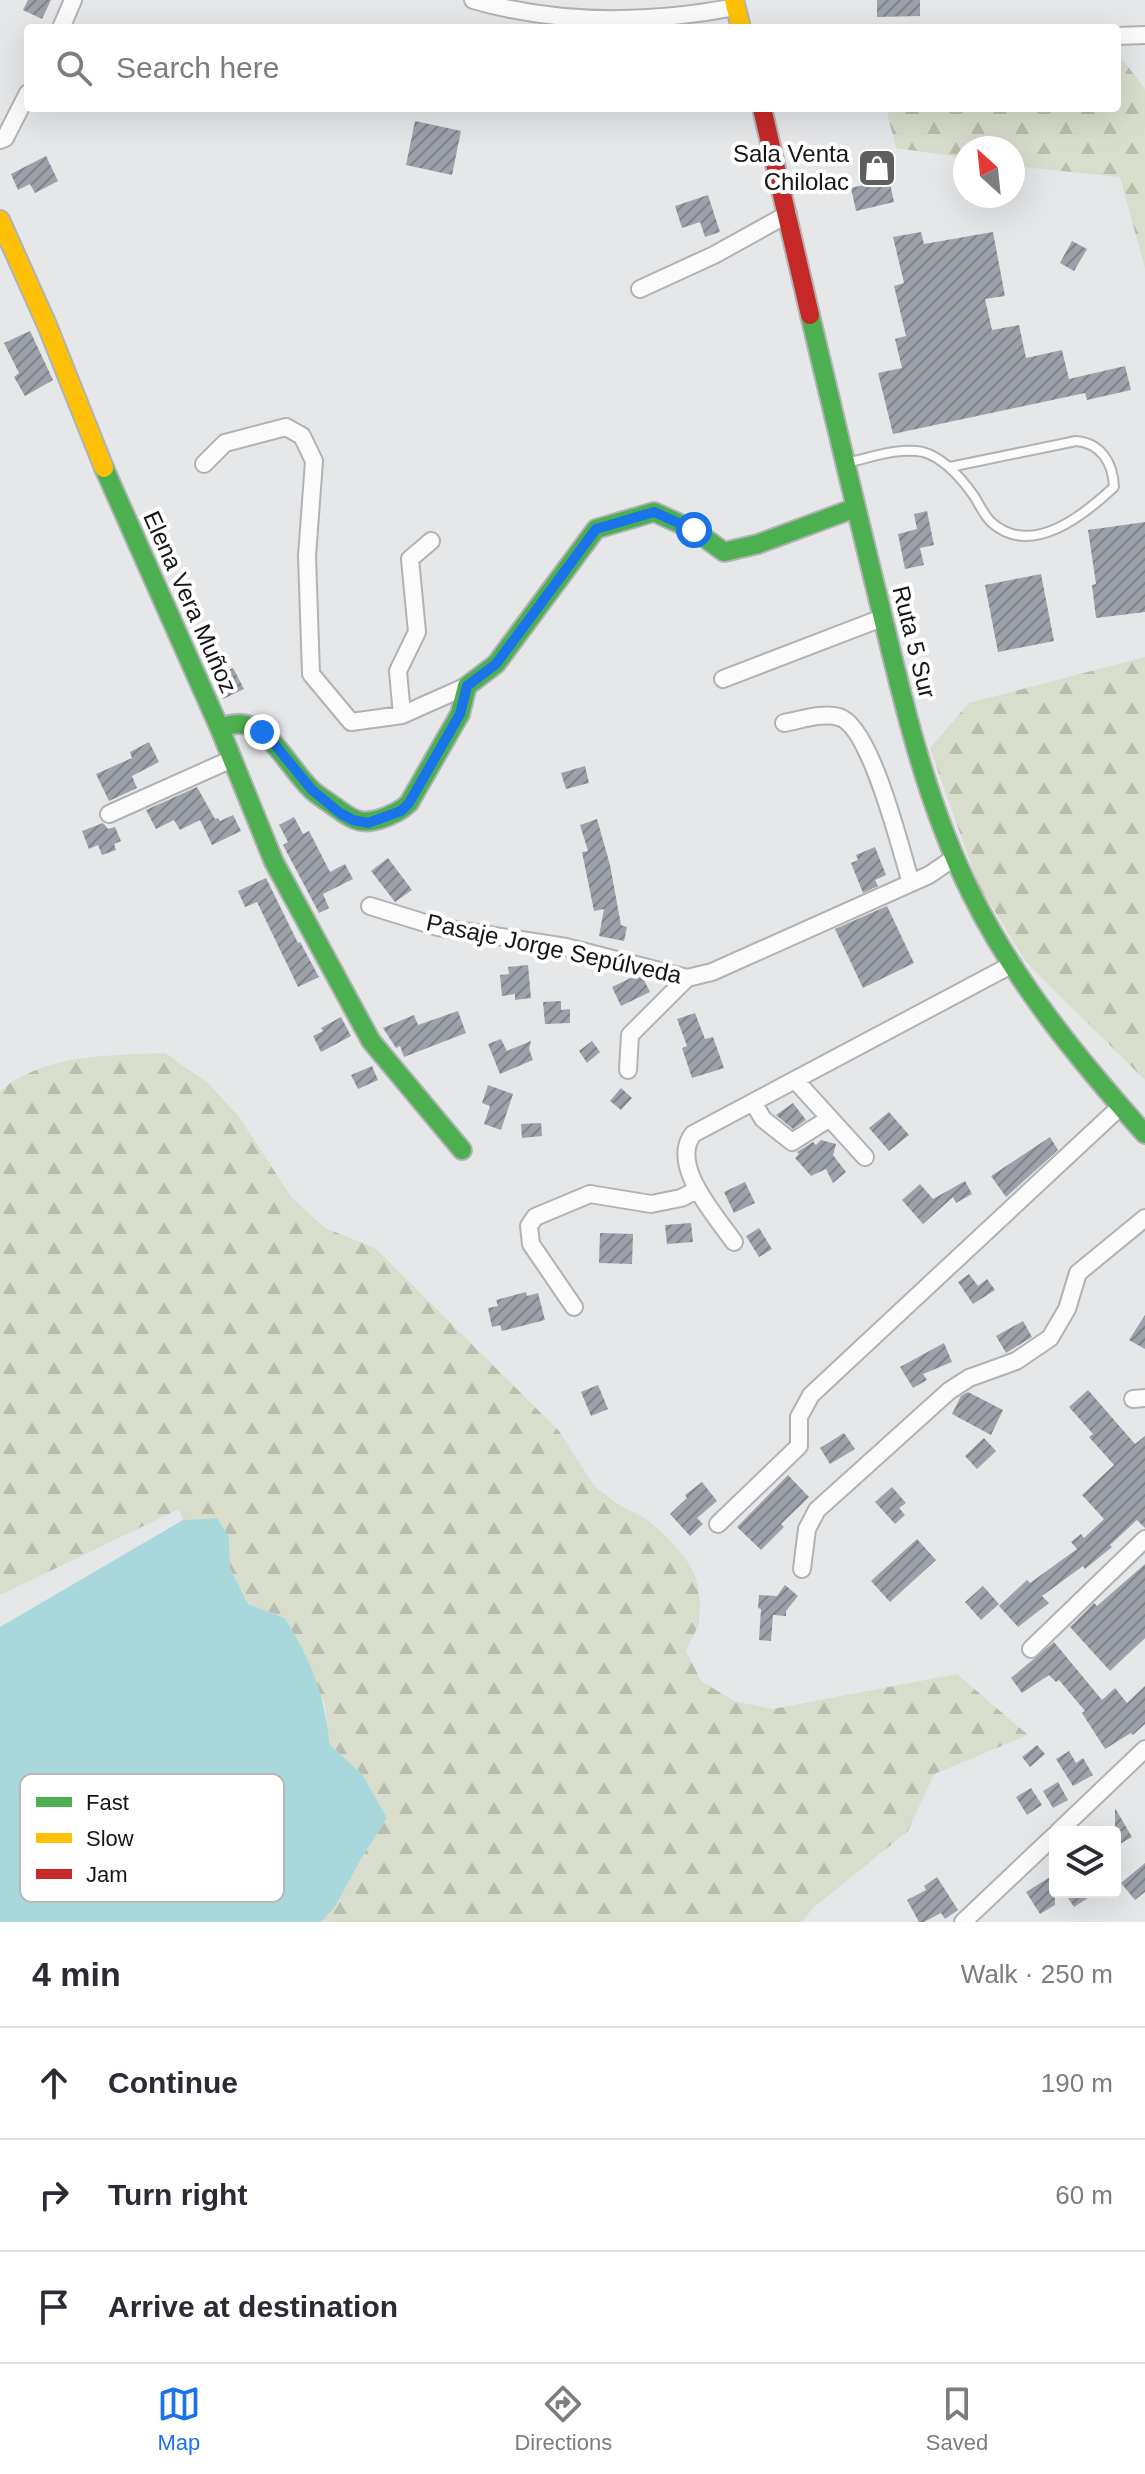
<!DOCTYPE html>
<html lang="en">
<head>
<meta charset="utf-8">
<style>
	body { margin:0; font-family:Helvetica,sans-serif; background:#f7f7f7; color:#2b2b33 }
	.controls { position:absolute; right:24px; bottom:24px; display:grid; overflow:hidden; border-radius:8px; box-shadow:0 8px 32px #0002 }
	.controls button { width:72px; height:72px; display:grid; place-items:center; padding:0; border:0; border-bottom:2px solid #e1e1e2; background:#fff; color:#2b2b33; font:40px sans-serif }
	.compass { position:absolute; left:953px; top:136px; width:72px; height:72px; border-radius:50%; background:#fff; box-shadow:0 8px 32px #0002; rotate:333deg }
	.stop { position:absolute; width:24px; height:24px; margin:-18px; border:6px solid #1a73e8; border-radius:50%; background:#fff }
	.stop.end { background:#1a73e8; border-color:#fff; box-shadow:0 2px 8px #0008 }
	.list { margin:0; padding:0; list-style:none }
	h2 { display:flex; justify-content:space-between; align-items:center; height:104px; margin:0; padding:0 32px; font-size:34px }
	h2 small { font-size:26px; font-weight:400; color:#7c7c81 }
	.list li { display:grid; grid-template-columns:52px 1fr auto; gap:24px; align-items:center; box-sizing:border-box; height:112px; padding:0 32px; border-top:2px solid #e1e1e2 }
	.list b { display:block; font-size:30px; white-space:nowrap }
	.list em { font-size:26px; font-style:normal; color:#7c7c81 }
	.icon { flex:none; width:44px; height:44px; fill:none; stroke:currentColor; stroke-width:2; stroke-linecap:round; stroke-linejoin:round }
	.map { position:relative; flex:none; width:1145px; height:1922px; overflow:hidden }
	.search { position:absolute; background:#fff; box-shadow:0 8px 32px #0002; left:24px; right:24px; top:24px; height:88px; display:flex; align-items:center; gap:20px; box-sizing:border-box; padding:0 28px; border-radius:8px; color:#7c7c81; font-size:30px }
	.sheet { height:440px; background:#fff }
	nav { display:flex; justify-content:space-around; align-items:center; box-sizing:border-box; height:112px; border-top:2px solid #e1e1e2; background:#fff; font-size:22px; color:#7c7c81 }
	nav a { display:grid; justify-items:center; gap:4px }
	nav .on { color:#1a73e8 }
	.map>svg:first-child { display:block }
	.forest { fill:url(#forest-firs) }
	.water { fill:#a8d8db }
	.building { fill:url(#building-hatch) }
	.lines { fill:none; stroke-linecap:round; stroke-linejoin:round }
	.lane-casing { stroke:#b0b2b3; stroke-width:12 }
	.street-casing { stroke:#b0b2b3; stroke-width:20 }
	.fast-casing { stroke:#b0b2b3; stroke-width:22 }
	.slow-casing { stroke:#b0b2b3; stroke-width:22 }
	.jam-casing { stroke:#b0b2b3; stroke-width:22 }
	.lane { stroke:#fbfbfc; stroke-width:8 }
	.street { stroke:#fbfbfc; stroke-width:16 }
	.fast { stroke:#4caf50; stroke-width:18 }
	.slow { stroke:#ffc107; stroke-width:18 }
	.jam { stroke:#c62828; stroke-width:18 }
	.route { stroke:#1a73e8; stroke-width:10 }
	.labels { text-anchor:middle; stroke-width:8; stroke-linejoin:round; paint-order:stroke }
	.poi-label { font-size:24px; fill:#151618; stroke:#fff; text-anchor:end }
	.street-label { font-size:24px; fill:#151618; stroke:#fff }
	.key { fill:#fff; stroke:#b9b9ba; stroke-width:2 }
	.key-label { font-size:22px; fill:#151618 }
</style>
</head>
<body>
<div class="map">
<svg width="1145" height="1922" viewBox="0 0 1145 1922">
	<defs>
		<pattern id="forest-firs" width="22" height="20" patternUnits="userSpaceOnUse" patternTransform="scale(2)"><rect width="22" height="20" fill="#d8ddcc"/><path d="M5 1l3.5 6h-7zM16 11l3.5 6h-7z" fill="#b8bdae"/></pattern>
		<pattern id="building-hatch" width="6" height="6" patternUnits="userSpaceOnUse" patternTransform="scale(2)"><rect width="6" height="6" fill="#9da1a9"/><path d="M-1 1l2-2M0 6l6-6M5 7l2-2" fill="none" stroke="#7f8289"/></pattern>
	</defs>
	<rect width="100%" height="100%" fill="#e5e7e9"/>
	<path class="forest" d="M1123,60L1145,89V268L1120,177L1013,166V148H965V158L896,148L886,108H1117V61Z
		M1145,657V1080L1026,962L978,884L930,748L969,703Z
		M165,1053L208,1083L239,1117L292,1198L325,1228L375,1248L559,1431L594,1486L619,1505L646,1519L668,1538L686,1559L696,1578L700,1601L699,1624L686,1651L701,1681L734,1701L773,1709L957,1674L1028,1735L934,1774L908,1831L813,1908L802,1922H321L335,1907L361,1859L387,1818L362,1774L330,1745L325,1705L286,1618L248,1604L230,1569L229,1537L217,1518L183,1520L179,1509L0,1595V1091C46,1053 109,1056 165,1053Z"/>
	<path class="water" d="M217,1518L229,1537L230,1569L248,1604L285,1618C313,1666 323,1689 330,1745L362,1774L387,1818L361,1859L335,1907L321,1922H0V1627L183,1520Z"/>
	<path class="building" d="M28,0H51L42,19L23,10Z
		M877,0H920V16L877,17Z
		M415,121L461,131L452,175L406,165Z
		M46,156L58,181L35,193L30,184L18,190L11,174Z
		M889,179L894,202L856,211L851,188Z
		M708,195L720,232L705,237L700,222L682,228L675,206Z
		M921,232L924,244L993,232L1005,296L985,299L992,330L1019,325L1026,358L1062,350L1069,379L1125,366L1131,390L1087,400L1085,393L893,434L878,373L902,368L895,339L906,336L894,286L904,283L893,237Z
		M1072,241L1087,249L1074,271L1060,263Z
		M30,331L53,380L25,396L14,377L19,373L4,343Z
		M927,511L934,545L920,548L924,565L905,569L898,534L917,529L914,514Z
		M1145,522V612L1096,618L1092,585L1096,584L1088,530Z
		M1041,574L1054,641L998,652L985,585Z
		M233,668L244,689L223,699L218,686L223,684L219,674Z
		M149,742L159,762L132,776L137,788L109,801L96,774L132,758L130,752Z
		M585,766L589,783L566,789L561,773Z
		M197,787L215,819L218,818L220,821L233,815L241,831L212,845L200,820L180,830L174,820L156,829L146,810Z
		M294,817L303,834L309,831L330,872L345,864L353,879L323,894L329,908L319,913L283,845L288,842L279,825Z
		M597,819L610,865L621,925L627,927L624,941L599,936L604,909L594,911L582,852L588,851L580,825Z
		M103,823L108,829L115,827L121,841L114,844L116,850L102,855L98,845L89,849L82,831Z
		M875,847L886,875L875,880L878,886L863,893L851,863L858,860L856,855Z
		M388,858L412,890L395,902L371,871Z
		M266,878L298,943L300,942L319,977L298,987L257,902L245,907L238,891Z
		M887,906L914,963L863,988L835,929Z
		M528,965L531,998L515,1000V994L502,996L500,975L509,974L508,967Z
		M635,976L643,978L650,992L621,1006L612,987Z
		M561,1001V1010L570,1009V1023L545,1024L543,1002Z
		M458,1011L466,1033L404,1057L400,1046L396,1048L383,1028L414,1015L418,1025Z
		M695,1013L705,1039L713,1037L724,1068L692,1078L682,1048L687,1046L677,1019Z
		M341,1017L351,1036L321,1052L313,1036L323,1031L321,1028Z
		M501,1039L507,1051L531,1041L529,1049L533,1060L500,1074L488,1044Z
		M592,1041L600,1052L587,1063L579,1051Z
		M372,1066L378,1080L358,1089L351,1075Z
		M488,1085L513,1094L501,1130L484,1124L490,1106L482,1103Z
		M621,1088L632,1098L621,1110L610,1101Z
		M793,1103L806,1120L793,1129L776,1115Z
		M889,1112L909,1135L889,1151L869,1128Z
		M541,1123L542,1136L522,1138L521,1124Z
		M1050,1137L1058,1150L1006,1197L991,1176Z
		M821,1140L836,1144L833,1155L846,1172L833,1183L826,1169L811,1176L795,1158L799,1154L797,1152L813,1142L816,1145Z
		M965,1181L972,1194L956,1203L953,1197L923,1224L902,1200L920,1184L933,1199Z
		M745,1182L755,1203L734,1213L724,1192Z
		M691,1223L693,1242L667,1244L665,1225Z
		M759,1228L772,1249L759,1257L746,1236Z
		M600,1233L633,1234L632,1264L599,1263Z
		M969,1274L978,1286L987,1279L995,1290L973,1304L958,1282Z
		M526,1292L527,1296L538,1293L545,1320L502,1331L500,1325L492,1327L488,1308L498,1306L496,1300Z
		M1145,1315V1349L1129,1340Z
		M1023,1321L1032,1337L1006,1353L996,1336Z
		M944,1343L952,1362L923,1374L927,1380L913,1388L900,1367Z
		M598,1385L608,1409L591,1416L581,1392Z
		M1088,1390L1135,1444L1145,1436V1528L1137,1520L1110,1545L1112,1547L1085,1569L1083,1566L1042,1596L1049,1603L1018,1627L999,1606L1027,1580L1030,1583L1077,1549L1071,1542L1081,1534L1084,1538L1104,1519L1082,1495L1114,1465L1089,1437L1093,1434L1069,1407Z
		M968,1392L1003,1410L991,1435L952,1414L961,1396Z
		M844,1433L855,1449L830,1464L820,1448Z
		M984,1438L996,1451L977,1469L965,1456Z
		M788,1475L809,1497L781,1524L784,1527L761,1550L737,1527Z
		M702,1482L717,1501L697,1518L703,1524L690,1536L670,1514L687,1498L685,1495Z
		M892,1487L906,1503L899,1508L905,1515L895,1524L875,1502Z
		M917,1539L936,1560L890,1602L871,1581Z
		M1145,1564V1638L1110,1671L1070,1627L1094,1603L1097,1606Z
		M785,1585L798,1596L786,1611V1616L773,1615L771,1641L759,1640L761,1609L758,1608L759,1595L777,1596Z
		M983,1586L999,1604L981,1620L965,1602Z
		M1054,1642L1102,1700L1115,1688L1127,1703L1145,1686V1724L1133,1735L1131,1733L1105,1749L1082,1713L1085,1711L1059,1680L1056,1682L1049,1675L1022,1693L1011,1678Z
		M1037,1745L1045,1754L1030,1767L1022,1757Z
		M1069,1751L1076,1763L1083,1758L1093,1775L1073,1786L1056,1759Z
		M1058,1782L1068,1800L1053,1808L1043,1791Z
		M1031,1788L1042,1805L1027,1815L1016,1797Z
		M1115,1808L1132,1837L1115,1847Z
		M1145,1863V1892L1135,1900L1121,1883Z
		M1055,1874V1905L1040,1914L1026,1892Z
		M937,1877L958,1910L945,1919L941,1913L924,1922H919L907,1900L926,1890L924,1886Z
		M1064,1892H1097L1074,1907Z"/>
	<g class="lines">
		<defs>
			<path id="lane" d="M850,462C872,457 900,447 923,452C944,458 962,479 974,496C979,504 984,515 991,522C1031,558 1083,516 1114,487C1113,463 1101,443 1076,441L950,467"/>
			<path id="street" d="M473,0C560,25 647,24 736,7
				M61,28L73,0
				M1117,36L1145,35
				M0,140L5,138L28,93
				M640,289L714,255L788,214
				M204,464L225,443L286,427L302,436L314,461L307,556L311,674L351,722L402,715L467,686
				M723,679L882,618
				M402,715L398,671L417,632L410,559L431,541
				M784,723C801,720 823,712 839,717C871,726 901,851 911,883
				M109,814L232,759
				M370,906L438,927L566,947L687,978L712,972L929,875L954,858
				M628,1070L630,1035L687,978
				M796,1081L865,1157
				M754,1104L763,1119L792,1142L830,1118
				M734,1242C716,1216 669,1165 693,1134L1013,964
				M574,1307L531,1244L529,1226L535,1217L590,1194L651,1204L681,1198L697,1190
				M1133,1399L1145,1398
				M718,1524L799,1446V1417L811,1395L1120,1107
				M802,1569L807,1529L817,1510L949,1391L969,1378L1016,1361L1050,1338L1067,1309L1078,1273L1145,1218
				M1031,1649L1145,1539
				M1058,1832L1145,1749
				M963,1922L1055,1835"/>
			<path id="fast" d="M810,315C833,413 857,512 881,610C904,706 927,805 971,893C1015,982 1079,1060 1145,1134
				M104,468L220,729L274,862L371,1041L462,1150
				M220,729C263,706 286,767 313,791C320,797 330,803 338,809C354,821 363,825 383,818C393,814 401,811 409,803L460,714L467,686L496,664L596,529L654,512L694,530L724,552L758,544L855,508"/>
			<path id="slow" d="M734,0L741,28
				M0,220L47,325L104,468"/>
			<path id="jam" d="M762,108L810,315"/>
		</defs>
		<use href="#lane" class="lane-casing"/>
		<use href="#street" class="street-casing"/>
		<use href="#fast" class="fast-casing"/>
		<use href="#slow" class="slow-casing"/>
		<use href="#jam" class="jam-casing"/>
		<use href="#lane" class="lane"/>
		<use href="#street" class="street"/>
		<use href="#fast" class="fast"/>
		<use href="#slow" class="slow"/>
		<use href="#jam" class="jam"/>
	</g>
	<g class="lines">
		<path class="route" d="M262,732L271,740L312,790L340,813L353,820L368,823L401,811L409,803L460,714L467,686L496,664L596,529L654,512L694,530"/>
	</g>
	<defs>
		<symbol id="shop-square" viewBox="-11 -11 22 22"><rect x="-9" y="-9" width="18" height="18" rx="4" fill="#5e5f61" stroke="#fff"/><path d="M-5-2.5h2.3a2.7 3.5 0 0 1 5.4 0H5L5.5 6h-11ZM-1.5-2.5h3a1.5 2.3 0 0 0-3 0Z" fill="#fff"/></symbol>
	</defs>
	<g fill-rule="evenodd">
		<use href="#shop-square" x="855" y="146" width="44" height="44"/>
	</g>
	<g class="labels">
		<g class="poi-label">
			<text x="849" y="162">Sala Venta<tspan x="849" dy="28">Chilolac</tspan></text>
		</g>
		<g class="street-label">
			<text transform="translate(190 602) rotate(66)" y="8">Elena Vera Muñoz</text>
			<text transform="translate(914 642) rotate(76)" y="8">Ruta 5 Sur</text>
			<text transform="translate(554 949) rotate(12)" y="8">Pasaje Jorge Sepúlveda</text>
		</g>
	</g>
	<rect x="20" y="1774" width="264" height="128" rx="12" class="key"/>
	<rect x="36" y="1797" width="36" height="10" fill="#4caf50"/>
	<rect x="36" y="1833" width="36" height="10" fill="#ffc107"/>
	<rect x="36" y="1869" width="36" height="10" fill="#c62828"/>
	<g class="key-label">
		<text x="86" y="1810">Fast</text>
		<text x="86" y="1846">Slow</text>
		<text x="86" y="1882">Jam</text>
	</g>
</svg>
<div class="controls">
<button><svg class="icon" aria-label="layers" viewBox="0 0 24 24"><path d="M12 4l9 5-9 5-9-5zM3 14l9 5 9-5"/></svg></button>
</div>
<svg class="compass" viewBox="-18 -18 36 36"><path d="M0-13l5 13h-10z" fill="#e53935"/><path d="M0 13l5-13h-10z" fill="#7c7c81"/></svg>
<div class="stop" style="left:694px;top:530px"></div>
<div class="stop end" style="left:262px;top:732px"></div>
<div class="search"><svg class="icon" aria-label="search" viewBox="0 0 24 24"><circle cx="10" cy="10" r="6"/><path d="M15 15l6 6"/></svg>Search here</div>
</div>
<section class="sheet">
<h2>4 min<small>Walk · 250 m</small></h2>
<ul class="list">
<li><svg class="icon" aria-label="ahead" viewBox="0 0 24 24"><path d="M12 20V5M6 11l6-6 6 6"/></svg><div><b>Continue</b></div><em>190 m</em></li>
<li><svg class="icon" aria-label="right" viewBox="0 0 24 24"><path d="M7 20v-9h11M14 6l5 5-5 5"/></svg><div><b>Turn right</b></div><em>60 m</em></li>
<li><svg class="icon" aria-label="arrive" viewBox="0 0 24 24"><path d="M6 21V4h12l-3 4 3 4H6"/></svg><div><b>Arrive at destination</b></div></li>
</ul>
</section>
<nav>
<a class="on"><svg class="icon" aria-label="map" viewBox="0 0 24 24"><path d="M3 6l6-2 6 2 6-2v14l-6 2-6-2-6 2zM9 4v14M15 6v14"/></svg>Map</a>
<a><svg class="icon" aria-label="directions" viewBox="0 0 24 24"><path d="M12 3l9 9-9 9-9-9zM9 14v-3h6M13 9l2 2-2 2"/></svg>Directions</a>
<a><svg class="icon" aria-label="saved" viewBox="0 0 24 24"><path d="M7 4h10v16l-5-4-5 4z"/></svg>Saved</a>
</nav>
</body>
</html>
